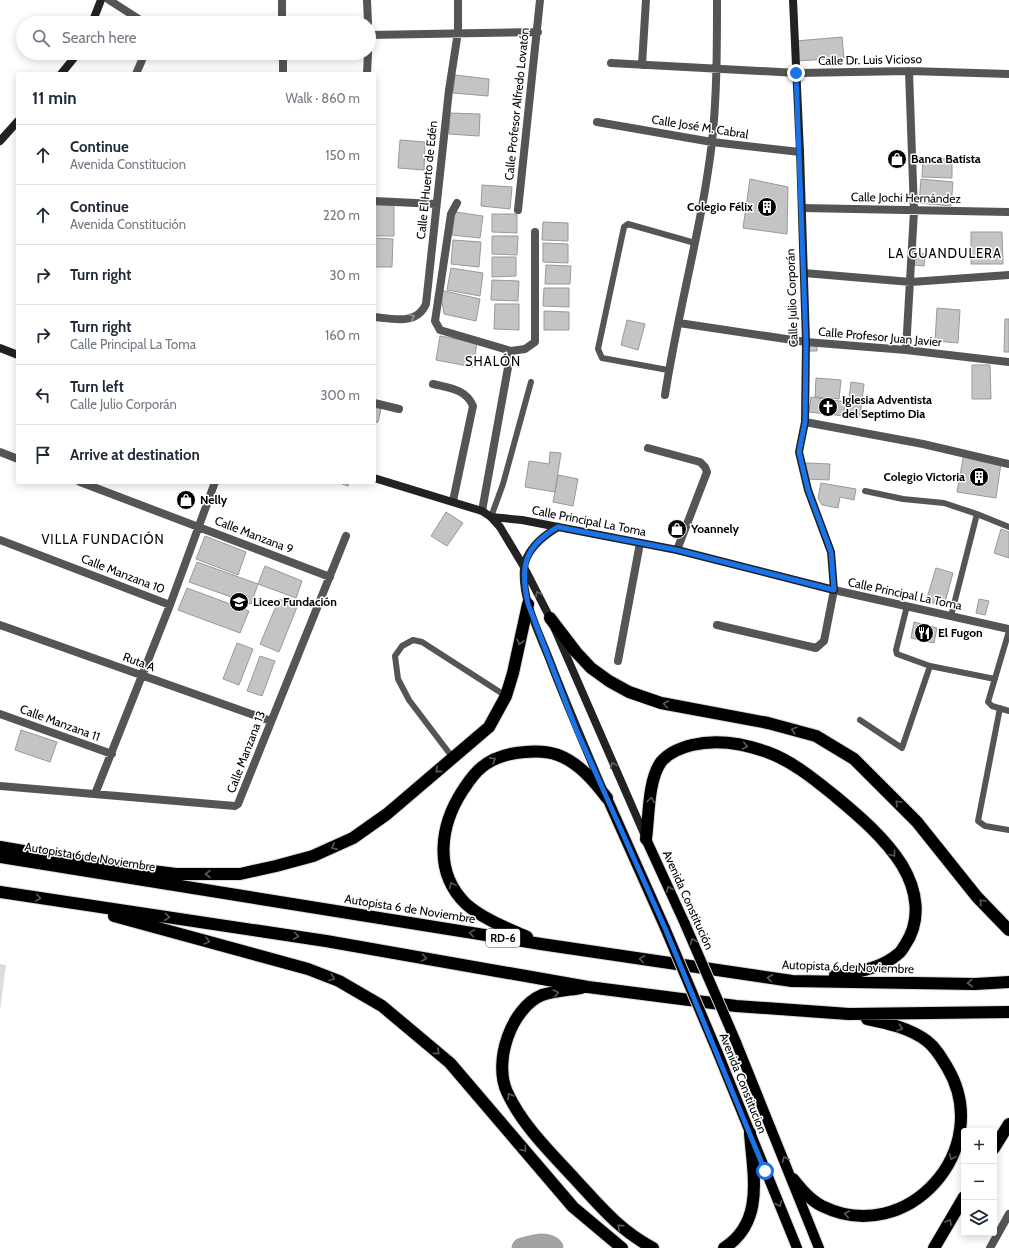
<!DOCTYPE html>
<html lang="en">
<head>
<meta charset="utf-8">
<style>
	body { margin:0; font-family:Cabin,sans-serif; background:#f2f2f3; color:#1f2937 }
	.controls { position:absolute; right:12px; bottom:12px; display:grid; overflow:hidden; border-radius:4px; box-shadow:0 2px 10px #0003 }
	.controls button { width:36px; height:36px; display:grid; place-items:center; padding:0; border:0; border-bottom:1px solid #e0e1e3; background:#fff; color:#1f2937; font:20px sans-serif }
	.stop { position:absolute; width:12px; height:12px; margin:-9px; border:3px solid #1a73e8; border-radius:50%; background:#fff }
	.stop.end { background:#1a73e8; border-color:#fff; box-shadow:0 1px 4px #0008 }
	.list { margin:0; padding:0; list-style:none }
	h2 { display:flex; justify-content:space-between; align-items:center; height:52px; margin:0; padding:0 16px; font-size:17px }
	h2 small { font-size:13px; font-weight:400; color:#747a83 }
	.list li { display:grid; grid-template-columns:26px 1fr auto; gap:12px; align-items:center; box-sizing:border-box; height:60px; padding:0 16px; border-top:1px solid #e0e1e3 }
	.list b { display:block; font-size:15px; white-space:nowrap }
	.list p { margin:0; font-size:13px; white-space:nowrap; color:#747a83 }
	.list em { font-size:13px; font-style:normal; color:#747a83 }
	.icon { flex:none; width:22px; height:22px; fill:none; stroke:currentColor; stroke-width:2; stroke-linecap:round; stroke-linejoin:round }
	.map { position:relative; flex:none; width:1009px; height:1248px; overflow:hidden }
	.search { position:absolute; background:#fff; box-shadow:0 2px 10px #0003; left:16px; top:16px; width:360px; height:44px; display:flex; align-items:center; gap:10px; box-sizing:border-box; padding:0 14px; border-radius:22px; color:#747a83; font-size:15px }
	.panel { position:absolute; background:#fff; box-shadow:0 2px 10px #0003; left:16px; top:72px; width:360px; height:412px; border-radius:4px }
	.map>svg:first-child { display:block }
	.green { fill:#dcdcdc }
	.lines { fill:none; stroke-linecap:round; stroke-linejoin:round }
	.river { stroke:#a3a3a3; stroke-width:21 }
	.building { fill:#c4c4c4; stroke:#999 }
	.primary-casing { stroke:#dbdbdb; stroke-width:12 }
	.highway-casing { stroke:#dbdbdb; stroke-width:14 }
	.lane { stroke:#555; stroke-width:6 }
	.street { stroke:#555; stroke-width:8 }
	.secondary { stroke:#222; stroke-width:8 }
	.primary { stroke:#000; stroke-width:10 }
	.highway { stroke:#000; stroke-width:12 }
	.primary-bridge-casing { stroke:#dbdbdb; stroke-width:12; stroke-linecap:butt }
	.primary-bridge { stroke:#000; stroke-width:10 }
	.oneway { stroke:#999 }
	.oneway2 { stroke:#646464 }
	.oneway3 { stroke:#595959 }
	.route { stroke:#1a73e8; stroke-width:5 }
	.labels { text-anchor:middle; stroke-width:3; stroke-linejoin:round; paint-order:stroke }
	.shield { fill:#fff; stroke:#4c4c4c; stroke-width:1 }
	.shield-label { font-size:11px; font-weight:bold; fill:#000 }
	.street-label { font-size:12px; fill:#000; stroke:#fff }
	.poi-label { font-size:12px; font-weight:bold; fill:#000; stroke:#fff; text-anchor:start }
	.neighbourhood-label { font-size:13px; letter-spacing:1px; fill:#000; stroke:#fff }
</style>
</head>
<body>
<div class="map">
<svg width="1009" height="1248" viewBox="0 0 1009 1248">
	<rect width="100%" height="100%" fill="#fff"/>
	<path class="green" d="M0,964L6,965L0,1010Z"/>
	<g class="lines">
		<path class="river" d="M522,1248C532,1246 545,1240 553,1248"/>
	</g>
	<path class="building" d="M285,20L317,21V23H285Z
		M842,37L844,58L797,61L796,41Z
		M455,75L489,79L488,96L453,93Z
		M450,113L480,114L479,136L449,134Z
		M400,140L425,142L424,170L398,168Z
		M894,155H900L901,162H894Z
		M923,158L952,159V178L922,177Z
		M750,179L788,187L787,234L743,228Z
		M921,179L953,182L951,206L919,203Z
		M482,185L512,187L510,209L481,206Z
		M374,205H394V236H374Z
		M455,212L483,216L480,238L452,235Z
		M492,214H517V233L492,232Z
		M543,222L568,223V241L542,240Z
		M971,232H1002L1003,264H971Z
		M492,236H518L517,255L492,254Z
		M374,238L393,239L392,267H374Z
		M453,240L481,242L479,267L451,264Z
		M543,243L568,244V263L543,262Z
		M915,253L925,254L924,266L914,265Z
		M492,257H516V276L492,277Z
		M546,265L571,266L570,284H545Z
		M451,268L483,273L480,296L447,290Z
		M492,280L519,281L518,301L491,300Z
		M544,288H569V307L543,306Z
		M440,290L480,299L476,321L444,314Z
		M495,304H519V330L494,329Z
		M937,308L960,310L958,343L935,341Z
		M544,311L569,312V330H544Z
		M1005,319H1009V352H1004Z
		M627,320L645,324L638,350L621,345Z
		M440,336L477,343L473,367L436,360Z
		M809,345H817V351H809Z
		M972,365H990L991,399H972Z
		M816,378L841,380L839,399L815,397Z
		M851,382L864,384L860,417L847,415Z
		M811,397L846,402L844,416L809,412Z
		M374,407L381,409L378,422L374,423Z
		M550,452L561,453L555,492L525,487L529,461L549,464Z
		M964,453L1001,463L996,498L957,492Z
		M806,463L830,464L829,480L806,479Z
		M558,475L578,479L573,506L553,502Z
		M342,482H349L348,486L342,484Z
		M821,483L856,489L854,500L840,497L838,508L822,505L818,498Z
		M184,495L192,498L189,505L181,502Z
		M446,512L463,523L447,546L431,536Z
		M676,520L683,523L678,537L671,535Z
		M1001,529L1009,532V558L994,553Z
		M205,536L246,552L238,575L196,559Z
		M197,562L258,584L251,604L189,582Z
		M265,566L302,581L296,598L258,584Z
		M936,568L953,573L944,606L926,601Z
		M187,588L249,611L240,633L178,610Z
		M279,599L297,607L279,652L260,644Z
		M979,599L989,601L985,615L976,613Z
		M914,622L937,628L934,643L911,638Z
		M237,643L253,649L239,685L223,679Z
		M260,656L275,661L262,696L247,691Z
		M21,730L57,742L50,762L15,750Z"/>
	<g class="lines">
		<defs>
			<path id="primary" d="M607,798L665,928
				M646,839L685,924
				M736,1042L819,1248
				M717,1051L797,1248"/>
			<path id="highway" d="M550,618L576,652L591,668L609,681L629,692L661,703L768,723L816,736L854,759L917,822L977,897L1009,930
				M646,839C649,816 648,780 661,762C669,752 680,748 692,745C717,739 742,743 767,752C792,761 814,779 835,796C859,816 885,838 902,865C917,890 922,920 905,945C903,948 901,952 898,954C882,968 856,973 835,975
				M0,847L111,866L176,874H240L276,866L313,856L353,838L387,814L489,727L506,696L513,673L528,604
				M0,857L541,944L792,981L975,984L1009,982
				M0,892L326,941L588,987L736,1006L849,1014L1009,1012
				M114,916L308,969L339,981L382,1006L450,1063L573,1207L622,1248
				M527,937C507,928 483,919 466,904C433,872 440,825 463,790C469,781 474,773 482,767C494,757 510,753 525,752C536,751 547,751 558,755C579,763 594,781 607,798
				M581,988C569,990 554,991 542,995C511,1008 493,1062 507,1092C522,1125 550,1152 574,1178C600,1206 619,1230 653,1248
				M994,1148L1009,1124
				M793,1179C801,1189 810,1200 822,1206C907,1248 996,1149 947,1067C941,1057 936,1048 927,1041C910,1028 887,1023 867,1019
				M724,1248C765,1222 753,1175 750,1133
				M934,1248L964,1197"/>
		</defs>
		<use href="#primary" class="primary-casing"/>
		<use href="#highway" class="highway-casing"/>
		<path class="lane" d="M668,370L602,358L598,349L624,227L628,224L695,243
			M865,491L903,499L944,503L977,514
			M491,517L503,484L531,382
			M907,606L896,650L897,654L930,666L995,679
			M951,616L977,514L1009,527
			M1009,631L988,702L992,706L1009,711
			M1000,708L978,821L985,826L1009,830
			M860,720L902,748L930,666
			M453,758L409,700L398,679L395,656L402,646L413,640L422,642L506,696"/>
		<path class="street" d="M109,0L145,23
			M282,0V23
			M367,0L368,23
			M369,35L538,32
			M611,63L797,73L909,71L1009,74
			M642,65L646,0
			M136,74L145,53
			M283,74V53
			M367,74L368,53
			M597,122L712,142L800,152
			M374,201L436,204
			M457,203L451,214L435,321L440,330L511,351L525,349L535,342V232
			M802,208L1009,212
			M518,210L540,0
			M804,273L911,282L1009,275
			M374,317C394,319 417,325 426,304L449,90L458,32V0
			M679,323L806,342L906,350L1009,362
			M906,350L914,211L909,71
			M433,384C449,388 466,389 473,406L453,501
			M665,395C678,310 702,227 712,142C717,95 717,47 717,0
			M374,403L399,409
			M805,422L923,444L1009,464
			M648,448L700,462L705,467L707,472L677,550
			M0,452L18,459
			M80,482L330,577
			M482,511L511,351
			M0,540L170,605
			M0,625L271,721
			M717,625L816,648L824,641L834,590L1009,629
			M618,661L640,543
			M0,714L112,754
			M0,786L235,806L238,804L346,536
			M95,794L170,605L215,482
			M990,1248L1009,1214"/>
		<path class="secondary" d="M92,23L101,0
			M61,74L78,53
			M0,141L18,121
			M0,348L18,355
			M374,478L482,511L491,517L500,527L524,567L550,618L645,836
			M491,517L522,520L677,550L834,590L831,552L808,490L799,452L805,422L806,342L800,152L793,0
			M558,527C543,536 526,550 524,568C521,599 539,632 550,661C566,703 584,745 602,787"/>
		<use href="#primary" class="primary"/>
		<use href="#highway" class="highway"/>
		<defs>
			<path id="primary-bridge" d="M685,924L736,1042
				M665,928L717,1051"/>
		</defs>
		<use href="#primary-bridge" class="primary-bridge-casing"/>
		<use href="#primary-bridge" class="primary-bridge"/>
	</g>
	<defs><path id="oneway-chevron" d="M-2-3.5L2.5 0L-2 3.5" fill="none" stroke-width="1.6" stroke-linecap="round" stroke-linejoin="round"/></defs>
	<use class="oneway" href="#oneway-chevron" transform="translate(412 317) rotate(-21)"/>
	<g class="oneway2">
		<use href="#oneway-chevron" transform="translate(538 594) rotate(-117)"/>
		<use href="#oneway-chevron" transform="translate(613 765) rotate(-114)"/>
	</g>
	<g class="oneway3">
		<use href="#oneway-chevron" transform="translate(520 642) rotate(102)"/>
		<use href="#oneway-chevron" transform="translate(666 704) rotate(-169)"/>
		<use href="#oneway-chevron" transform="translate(794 730) rotate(-164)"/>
		<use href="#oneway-chevron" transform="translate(745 746) rotate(13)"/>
		<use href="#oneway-chevron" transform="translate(493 760) rotate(-28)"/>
		<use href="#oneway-chevron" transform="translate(438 770) rotate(139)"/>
		<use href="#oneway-chevron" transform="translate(651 800) rotate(-83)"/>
		<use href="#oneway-chevron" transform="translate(898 803) rotate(-135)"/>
		<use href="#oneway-chevron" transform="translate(334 847) rotate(156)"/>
		<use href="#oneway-chevron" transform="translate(893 854) rotate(52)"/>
		<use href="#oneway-chevron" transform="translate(208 874) rotate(180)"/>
		<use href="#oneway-chevron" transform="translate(452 885) rotate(-118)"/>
		<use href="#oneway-chevron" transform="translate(669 889) rotate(-115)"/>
		<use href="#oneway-chevron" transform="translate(38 898) rotate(9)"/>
		<use href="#oneway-chevron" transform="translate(982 902) rotate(-133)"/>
		<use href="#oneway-chevron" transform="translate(167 917) rotate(8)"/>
		<use href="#oneway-chevron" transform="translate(472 933) rotate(-171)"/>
		<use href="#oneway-chevron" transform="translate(296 936) rotate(8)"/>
		<use href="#oneway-chevron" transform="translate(207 941) rotate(15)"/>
		<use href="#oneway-chevron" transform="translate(693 941) rotate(-113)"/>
		<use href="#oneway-chevron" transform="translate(424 958) rotate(10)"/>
		<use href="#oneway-chevron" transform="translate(642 959) rotate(-172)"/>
		<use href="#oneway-chevron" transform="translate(332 978) rotate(22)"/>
		<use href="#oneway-chevron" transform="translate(770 978) rotate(-172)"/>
		<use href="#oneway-chevron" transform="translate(970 983) rotate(-180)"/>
		<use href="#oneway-chevron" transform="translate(556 993) rotate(-11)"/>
		<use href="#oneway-chevron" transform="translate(900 1028) rotate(18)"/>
		<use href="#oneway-chevron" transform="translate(437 1052) rotate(40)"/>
		<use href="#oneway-chevron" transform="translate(510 1096) rotate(-120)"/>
		<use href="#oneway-chevron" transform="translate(524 1149) rotate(49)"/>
		<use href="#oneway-chevron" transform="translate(952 1157) rotate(114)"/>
		<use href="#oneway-chevron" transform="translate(785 1159) rotate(-113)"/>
		<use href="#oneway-chevron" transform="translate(779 1204) rotate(67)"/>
		<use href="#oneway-chevron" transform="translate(847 1214) rotate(-168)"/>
		<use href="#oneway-chevron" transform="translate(949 1222) rotate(-60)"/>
		<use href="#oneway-chevron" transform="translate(620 1227) rotate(-140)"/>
	</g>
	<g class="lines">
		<path class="route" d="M765,1171L665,928L576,729L528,604C520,568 523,547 558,527L677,550L834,590L831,552L808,490L799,452L805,422L806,342L796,73"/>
	</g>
	<defs>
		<symbol id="shop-disc" viewBox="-11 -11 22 22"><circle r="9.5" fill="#000" stroke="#fff"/><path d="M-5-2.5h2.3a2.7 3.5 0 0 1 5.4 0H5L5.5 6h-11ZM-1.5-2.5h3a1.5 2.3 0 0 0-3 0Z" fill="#fff"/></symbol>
		<symbol id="building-disc" viewBox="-11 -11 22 22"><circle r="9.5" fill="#000" stroke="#fff"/><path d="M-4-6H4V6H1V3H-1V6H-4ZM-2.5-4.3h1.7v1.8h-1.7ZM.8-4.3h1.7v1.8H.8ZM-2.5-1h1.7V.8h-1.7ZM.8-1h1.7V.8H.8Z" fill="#fff"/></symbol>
		<symbol id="church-disc" viewBox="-11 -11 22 22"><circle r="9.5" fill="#000" stroke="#fff"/><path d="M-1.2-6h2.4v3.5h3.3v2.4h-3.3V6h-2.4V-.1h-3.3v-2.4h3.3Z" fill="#fff"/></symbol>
		<symbol id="school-disc" viewBox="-11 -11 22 22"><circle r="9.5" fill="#000" stroke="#fff"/><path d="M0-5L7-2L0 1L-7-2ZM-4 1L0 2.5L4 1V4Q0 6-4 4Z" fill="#fff"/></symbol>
		<symbol id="restaurant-disc" viewBox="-11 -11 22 22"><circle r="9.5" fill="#000" stroke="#fff"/><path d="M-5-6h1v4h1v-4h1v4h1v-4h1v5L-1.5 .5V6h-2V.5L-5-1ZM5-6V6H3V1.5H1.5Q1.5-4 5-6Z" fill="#fff"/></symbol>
	</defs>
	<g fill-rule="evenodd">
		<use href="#shop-disc" x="886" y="148" width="22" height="22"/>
		<use href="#building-disc" x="756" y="196" width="22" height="22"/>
		<use href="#church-disc" x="817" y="396" width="22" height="22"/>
		<use href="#building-disc" x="968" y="466" width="22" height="22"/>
		<use href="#shop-disc" x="175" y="489" width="22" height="22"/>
		<use href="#shop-disc" x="666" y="518" width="22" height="22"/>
		<use href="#school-disc" x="228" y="591" width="22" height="22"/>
		<use href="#restaurant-disc" x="913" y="622" width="22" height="22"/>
	</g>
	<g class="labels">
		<rect class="shield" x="486" y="929" width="34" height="18" rx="3"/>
		<g class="shield-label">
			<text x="503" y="942">RD-6</text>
		</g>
		<g class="street-label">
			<text transform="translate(870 60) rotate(-1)" y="4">Calle Dr. Luis Vicioso</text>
			<text transform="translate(517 104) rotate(-84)" y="4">Calle Profesor Alfredo Lovatón</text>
			<text transform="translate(700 127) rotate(9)" y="4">Calle José M. Cabral</text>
			<text transform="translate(427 180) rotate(-84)" y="4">Calle El Huerto de Edén</text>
			<text transform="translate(906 198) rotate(1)" y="4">Calle Jochi Hernández</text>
			<text transform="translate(792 298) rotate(-92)" y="4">Calle Julio Corporán</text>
			<text transform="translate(880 337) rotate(5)" y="4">Calle Profesor Juan Javier</text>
			<text transform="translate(589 521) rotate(11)" y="4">Calle Principal La Toma</text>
			<text transform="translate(254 535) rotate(21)" y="4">Calle Manzana 9</text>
			<text transform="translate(123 574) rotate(21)" y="4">Calle Manzana 10</text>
			<text transform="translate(905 594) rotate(12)" y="4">Calle Principal La Toma</text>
			<text transform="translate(139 662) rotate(20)" y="4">Ruta A</text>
			<text transform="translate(60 723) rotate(20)" y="4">Calle Manzana 11</text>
			<text transform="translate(246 752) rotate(-69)" y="4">Calle Manzana 13</text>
			<text transform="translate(90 857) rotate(9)" y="4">Autopista 6 de Noviembre</text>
			<text transform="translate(688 900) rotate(66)" y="4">Avenida Constitución</text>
			<text transform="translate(410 909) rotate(9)" y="4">Autopista 6 de Noviembre</text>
			<text transform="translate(848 967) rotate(2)" y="4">Autopista 6 de Noviembre</text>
			<text transform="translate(743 1083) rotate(68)" y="4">Avenida Constitucion</text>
		</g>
		<g class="poi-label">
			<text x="911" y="163">Banca Batista</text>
			<text x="753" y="211" text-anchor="end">Colegio Félix</text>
			<text x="842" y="404">Iglesia Adventista<tspan x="842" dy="14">del Septimo Dia</tspan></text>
			<text x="965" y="481" text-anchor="end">Colegio Victoria</text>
			<text x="200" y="504">Nelly</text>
			<text x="691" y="533">Yoannely</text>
			<text x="253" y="606">Liceo Fundación</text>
			<text x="938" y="637">El Fugon</text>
		</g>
		<g class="neighbourhood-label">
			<text x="945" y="258">LA GUANDULERA</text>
			<text x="493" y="366">SHALÓN</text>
			<text x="103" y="544">VILLA FUNDACIÓN</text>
		</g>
	</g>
</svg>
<div class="controls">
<button>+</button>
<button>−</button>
<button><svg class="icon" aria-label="layers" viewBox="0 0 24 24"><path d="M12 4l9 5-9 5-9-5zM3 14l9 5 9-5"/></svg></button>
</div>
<div class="stop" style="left:765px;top:1171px"></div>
<div class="stop end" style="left:796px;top:73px"></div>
<div class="search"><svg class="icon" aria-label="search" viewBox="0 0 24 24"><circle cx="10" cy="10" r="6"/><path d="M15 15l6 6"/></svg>Search here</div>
<section class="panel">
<h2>11 min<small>Walk · 860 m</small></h2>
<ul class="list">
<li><svg class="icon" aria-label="ahead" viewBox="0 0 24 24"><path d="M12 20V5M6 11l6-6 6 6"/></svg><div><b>Continue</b><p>Avenida Constitucion</p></div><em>150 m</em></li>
<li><svg class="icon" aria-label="ahead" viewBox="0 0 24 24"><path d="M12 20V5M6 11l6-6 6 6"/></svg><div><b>Continue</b><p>Avenida Constitución</p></div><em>220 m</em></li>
<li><svg class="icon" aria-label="right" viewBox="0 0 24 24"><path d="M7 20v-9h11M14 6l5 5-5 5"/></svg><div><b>Turn right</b></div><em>30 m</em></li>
<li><svg class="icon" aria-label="right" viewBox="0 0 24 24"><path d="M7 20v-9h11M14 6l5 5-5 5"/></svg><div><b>Turn right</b><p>Calle Principal La Toma</p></div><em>160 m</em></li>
<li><svg class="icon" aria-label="left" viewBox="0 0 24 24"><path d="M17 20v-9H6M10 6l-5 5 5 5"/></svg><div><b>Turn left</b><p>Calle Julio Corporán</p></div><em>300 m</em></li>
<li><svg class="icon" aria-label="arrive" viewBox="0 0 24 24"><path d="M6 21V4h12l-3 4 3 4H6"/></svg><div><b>Arrive at destination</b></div></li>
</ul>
</section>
</div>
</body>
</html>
